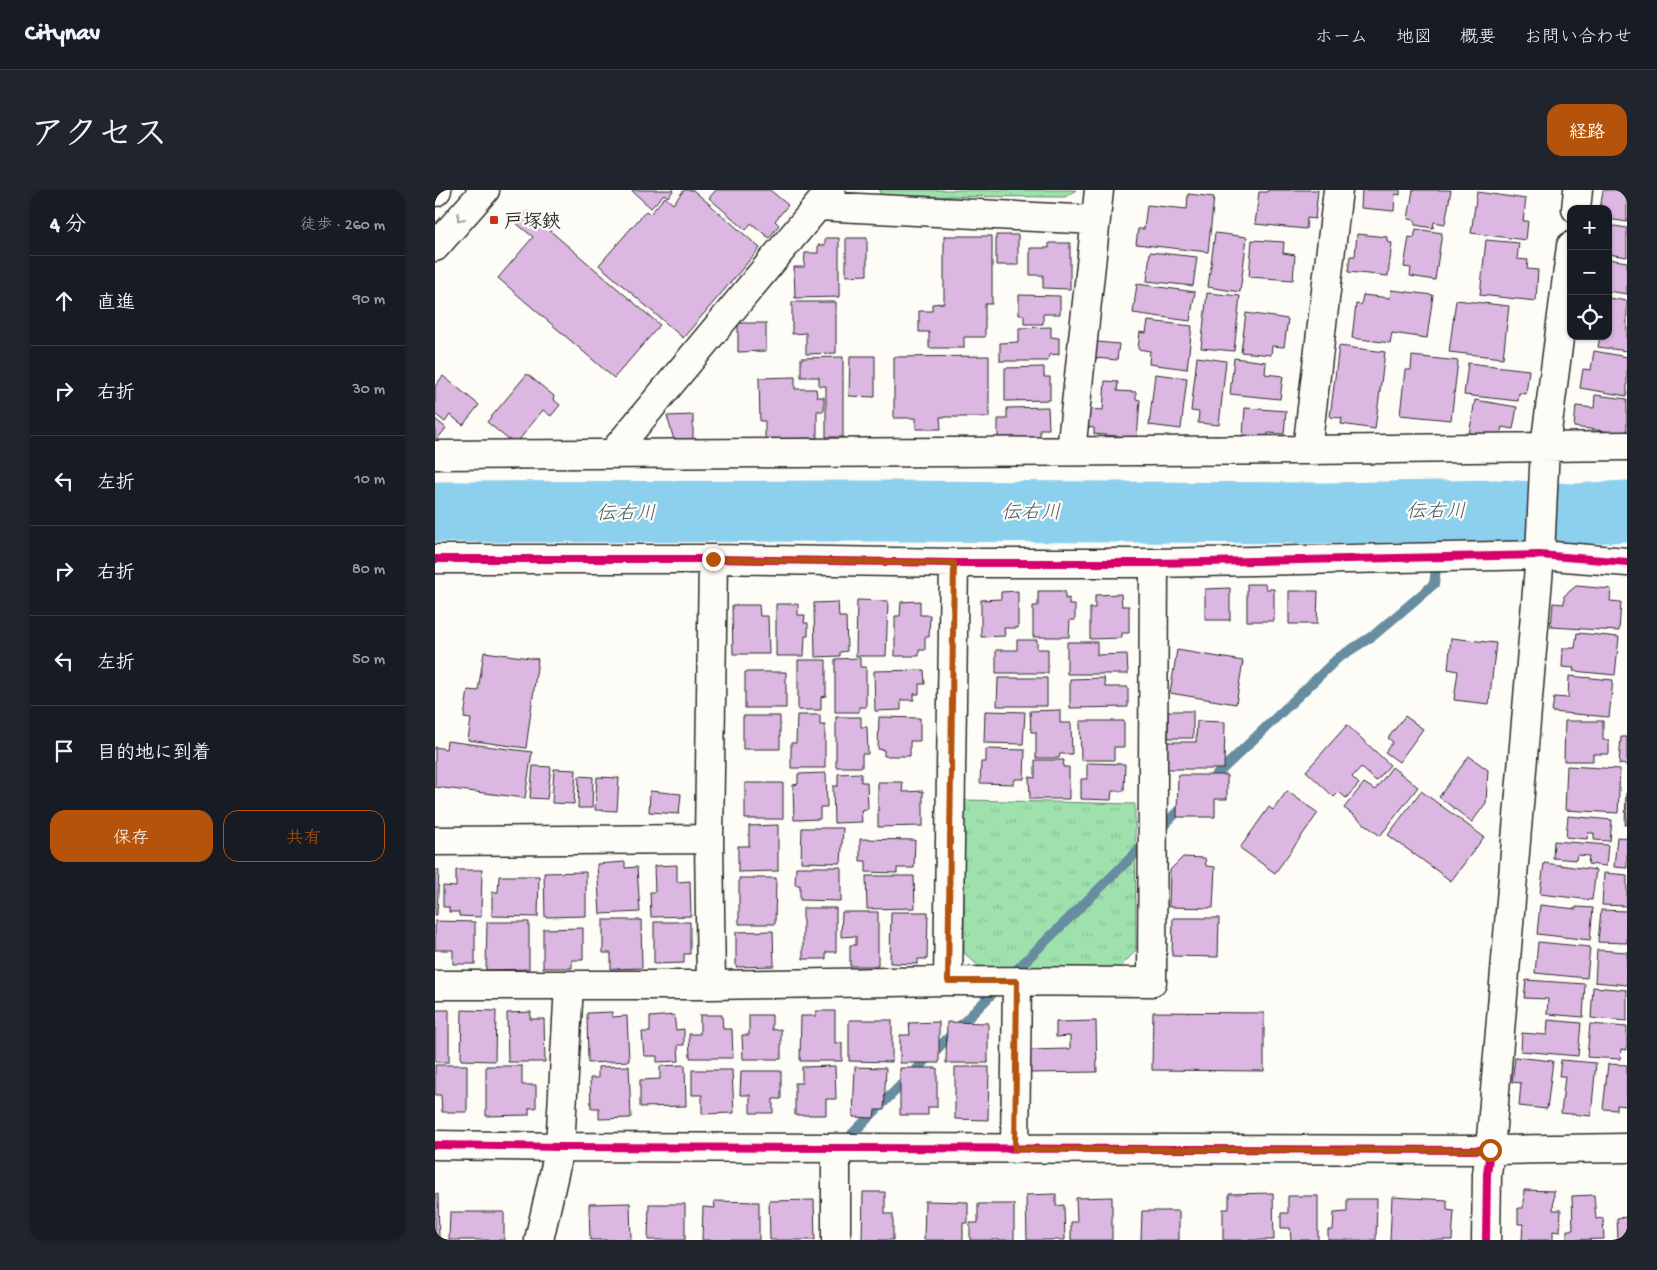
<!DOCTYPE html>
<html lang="ja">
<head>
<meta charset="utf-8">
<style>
	body { margin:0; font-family:"Gochi Hand","Klee One",sans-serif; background:#20242c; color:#f1f3f6 }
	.controls { position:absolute; right:15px; top:15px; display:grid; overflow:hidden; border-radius:10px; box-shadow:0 1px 4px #0004 }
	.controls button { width:45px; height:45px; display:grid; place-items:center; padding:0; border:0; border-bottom:1px solid #363941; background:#171b24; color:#f1f3f6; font:25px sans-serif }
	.stop { position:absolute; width:15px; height:15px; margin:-11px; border:4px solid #b45309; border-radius:50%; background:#fff }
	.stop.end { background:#b45309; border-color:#fff; box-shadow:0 1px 5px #0008 }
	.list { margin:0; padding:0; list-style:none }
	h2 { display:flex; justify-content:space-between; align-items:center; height:65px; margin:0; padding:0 20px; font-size:21px }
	h2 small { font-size:16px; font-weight:400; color:#9ea1a6 }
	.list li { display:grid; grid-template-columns:32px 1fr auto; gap:15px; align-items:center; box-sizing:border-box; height:90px; padding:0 20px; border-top:1px solid #363941 }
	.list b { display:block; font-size:19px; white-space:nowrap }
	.list em { font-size:16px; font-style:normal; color:#9ea1a6 }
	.actions { display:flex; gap:10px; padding:15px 20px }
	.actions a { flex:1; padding:11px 0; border:1px solid #b45309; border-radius:15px; text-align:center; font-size:18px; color:#b45309 }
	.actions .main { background:#b45309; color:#fff }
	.icon { flex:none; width:28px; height:28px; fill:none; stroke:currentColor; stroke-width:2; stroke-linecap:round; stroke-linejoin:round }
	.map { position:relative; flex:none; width:1192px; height:1050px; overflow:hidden; border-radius:15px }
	header { display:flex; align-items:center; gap:30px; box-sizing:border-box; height:70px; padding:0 25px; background:#171b24; border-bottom:1px solid #363941 }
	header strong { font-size:24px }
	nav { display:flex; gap:28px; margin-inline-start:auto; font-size:18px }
	.intro { display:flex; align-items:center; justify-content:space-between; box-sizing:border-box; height:120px; padding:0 30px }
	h1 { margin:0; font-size:35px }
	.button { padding:12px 22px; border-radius:15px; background:#b45309; color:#fff; font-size:18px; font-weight:700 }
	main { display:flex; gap:30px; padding:0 30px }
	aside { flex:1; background:#171b24; border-radius:15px; box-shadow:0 1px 4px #0004 }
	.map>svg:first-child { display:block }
	.grass { fill:url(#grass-tufts); stroke:#64866c }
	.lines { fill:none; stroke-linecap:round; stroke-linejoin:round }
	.stream { stroke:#668ea0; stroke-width:10 }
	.river { stroke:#8dd0ee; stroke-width:61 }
	.building { fill:#dbb7e1; stroke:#2b2b2b }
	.minor-casing { stroke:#2b2b2b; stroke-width:31 }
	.minor { stroke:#fdfcf7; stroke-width:28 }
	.cycleway-casing { stroke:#fdfcf7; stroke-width:11 }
	.cycleway { stroke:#d6006c; stroke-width:8 }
	.oneway { stroke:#9e9e9b }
	.route { stroke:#b45309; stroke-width:6 }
	.poi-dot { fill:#c8321e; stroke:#fdfcf7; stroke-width:2 }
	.labels { text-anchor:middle; stroke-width:4.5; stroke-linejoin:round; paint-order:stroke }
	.poi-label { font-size:19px; font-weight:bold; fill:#2b2b2b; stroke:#fdfcf7; text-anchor:start }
	.water-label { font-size:20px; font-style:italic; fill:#485d66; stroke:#fdfcf7 }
</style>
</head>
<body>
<header>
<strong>Citynav</strong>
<nav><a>ホーム</a><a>地図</a><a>概要</a><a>お問い合わせ</a></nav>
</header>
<div class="intro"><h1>アクセス</h1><a class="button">経路</a></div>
<main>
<aside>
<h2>4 分<small>徒歩 · 260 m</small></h2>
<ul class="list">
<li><svg class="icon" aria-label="ahead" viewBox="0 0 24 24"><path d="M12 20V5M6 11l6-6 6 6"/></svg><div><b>直進</b></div><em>90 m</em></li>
<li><svg class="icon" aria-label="right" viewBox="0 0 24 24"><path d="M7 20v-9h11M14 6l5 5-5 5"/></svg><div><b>右折</b></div><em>30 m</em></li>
<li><svg class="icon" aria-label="left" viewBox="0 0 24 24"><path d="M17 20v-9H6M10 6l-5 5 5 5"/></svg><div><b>左折</b></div><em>10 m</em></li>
<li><svg class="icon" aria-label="right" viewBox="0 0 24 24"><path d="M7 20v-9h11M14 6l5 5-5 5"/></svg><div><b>右折</b></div><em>80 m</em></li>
<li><svg class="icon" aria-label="left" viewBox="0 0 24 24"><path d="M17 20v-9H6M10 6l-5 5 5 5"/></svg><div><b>左折</b></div><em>50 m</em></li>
<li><svg class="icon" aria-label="arrive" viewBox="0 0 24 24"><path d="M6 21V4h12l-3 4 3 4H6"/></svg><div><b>目的地に到着</b></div></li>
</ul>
<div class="actions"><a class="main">保存</a><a>共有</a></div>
</aside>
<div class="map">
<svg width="1192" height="1050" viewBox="0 0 1192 1050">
	<defs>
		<pattern id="grass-tufts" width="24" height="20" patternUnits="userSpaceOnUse" patternTransform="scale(1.25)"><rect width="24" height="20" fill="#9ee1ad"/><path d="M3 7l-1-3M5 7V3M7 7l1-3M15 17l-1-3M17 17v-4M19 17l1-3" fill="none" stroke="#88c195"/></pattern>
	</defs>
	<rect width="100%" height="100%" fill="#fdfcf7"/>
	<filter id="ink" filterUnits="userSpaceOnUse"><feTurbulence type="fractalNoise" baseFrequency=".02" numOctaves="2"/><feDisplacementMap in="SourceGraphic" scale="10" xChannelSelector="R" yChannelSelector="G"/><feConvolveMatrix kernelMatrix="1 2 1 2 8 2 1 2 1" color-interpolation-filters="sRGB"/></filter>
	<g filter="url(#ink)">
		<path class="grass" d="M444,0H641L630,7L446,6Z
			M529,610L700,614L701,760L683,780L546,778L529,763Z"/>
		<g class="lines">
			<path class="stream" d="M772,594L903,468L939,445L999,394L1009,321
				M723,641L750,614
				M575,786L713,651
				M417,944L565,796"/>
			<path class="river" d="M0,322L447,321L894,323L1064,320L1139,324L1192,321"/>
		</g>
		<path class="building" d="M196,0H239L233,7L229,4L216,18Z
			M249,0H258L325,58L248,148L164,75L211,21L215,24L230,7L238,14Z
			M281,0H335L353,15L340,31L344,35L334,48L316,33L311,40L274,8Z
			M833,0H883L880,29L872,28L871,39L820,34L824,2H832Z
			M927,0H965V5L960,4L959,21L926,18Z
			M978,0H1016L1010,34L999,32L998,38L980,35V30L973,29Z
			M1168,0H1192V32L1173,29V19H1165Z
			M1042,2L1091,9L1088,31H1093L1091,50L1036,43Z
			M753,4L779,7L773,62L701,54L703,39H709L712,15L752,19Z
			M92,21L225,135L179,188L63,88L98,47L81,33Z
			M1173,35L1192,38V67L1173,64Z
			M981,39L1007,43L1000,90L975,86L976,78L969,77L974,47L979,48Z
			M780,43L812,47L805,102L773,97Z
			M922,44L952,47V52L957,53L953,86L913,82L915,66H920Z
			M561,45H583V75H561Z
			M509,46H557V114H550V147H529V158H494V142H484V121H497V114L509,113Z
			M390,48H404V107L360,108L359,77H369L370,63H383V55H390Z
			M411,48H432V85L411,86Z
			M817,50L849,52L848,63L860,65L858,90L814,87Z
			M1051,50L1084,53L1082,69L1093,70L1092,79L1103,80L1101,111L1045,105Z
			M614,53H635V99L608,98V85H595V58H614Z
			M715,62L762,67L758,96L712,91Z
			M1173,69L1192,72V104L1173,101Z
			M702,94L760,102L755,131L698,123Z
			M956,100L998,105L992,148L957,143L955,153L917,148L921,114L926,115L928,105L955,108Z
			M772,103L805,106L799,161L766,158Z
			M584,105L625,106V124H608V134H589V125H584Z
			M1173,108L1192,111V161L1163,157L1165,146H1173Z
			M1021,110L1074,116L1068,168L1014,162Z
			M357,112H401V163L371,164V143L357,144Z
			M811,123L853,129L849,157L837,156L836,165L806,162Z
			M713,131L757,136L752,179L714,174L715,161L703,159L705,142L711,143Z
			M303,133H331V161L303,162Z
			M616,137V147L624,148V164L614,165L613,171H565V153L584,152V138Z
			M662,152L684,154L682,170L660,168Z
			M904,156L950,162L940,239L906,234L907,228L895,227Z
			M1159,161L1192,167V206L1145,198L1148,179L1156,180Z
			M415,166H440V207L414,206Z
			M554,166V227H505L506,239H481V228H459V167Z
			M977,166L1023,171L1016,230L965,225L970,180H976Z
			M408,167V247H391V196H384V187H366V168Z
			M762,167L791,171L784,235L763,233L764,222L756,221Z
			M799,168L831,172L830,184L848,186L845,209L795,204Z
			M1033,173L1094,180L1091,204L1084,203L1083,211L1029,205Z
			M609,177V187H615V210L570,211V178Z
			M92,184L119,206L118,209L125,215L116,226L108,220L80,255L52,232Z
			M720,184L752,188L746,239L714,235Z
			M8,186L44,215L28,235L15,225L10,232L0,224V196Z
			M360,187V199H381L382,207H389V221H382V248L330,250V231H325L324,188Z
			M670,191L683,192L682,201L701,202V209L705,210L702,248L659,244V238L653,237L654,219L668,220Z
			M1160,205L1192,209V244L1139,237L1141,216L1159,218Z
			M1040,210L1082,217L1078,239L1067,237L1064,250L1034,245Z
			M613,217L614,239H605V248L563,249V229H572V218Z
			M810,218L851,221L849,244L833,243L832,247L808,245Z
			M258,225V249L239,250L232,226Z
			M0,229L11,238L0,252Z
			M812,394H830L831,399H839V431H812Z
			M1141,396L1176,399L1175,411L1186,412L1184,441L1116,437L1118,413L1129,414V406Z
			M795,398V430H770V399Z
			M583,401V438H569L570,446L546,447V410L566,409V402Z
			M603,401H630V409L634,408V415H640V430H635L634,447H598V416H603Z
			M854,401H883L882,434H854Z
			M686,404L687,416H694V443H687V448L655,449V418H660V405Z
			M422,410L453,411L451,466H421Z
			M485,411V425H495L494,447H490V460H484V466H460V426H465L466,412Z
			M403,412L404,427H411L412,461L405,462V466L380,467L379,413Z
			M341,414H363V425H370L369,433H373V446H370L369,466H341Z
			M297,415H324L325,426H333L334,464H298Z
			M1142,443L1184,447L1180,485L1138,481L1139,478L1127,477L1128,458H1140Z
			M1016,448L1061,453L1054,514L1019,510L1023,481L1013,479Z
			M582,450H602V459H613V483H561V460H582Z
			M632,452H662V465L692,464L693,484H632Z
			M742,460L808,471L801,514L735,503Z
			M49,462L103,469L91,558L33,550L36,529L29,528L33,500L43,501Z
			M425,468V477H431V517H424V522H400V469Z
			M363,470H391V506L386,507V520H363Z
			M489,480L490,494H484V504H479V510H466V520L440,521L439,481Z
			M310,482H351V518H310Z
			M1134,486L1178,490L1174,527L1117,522L1119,507L1133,508Z
			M563,488H612V516H562Z
			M669,488L670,497H693V517L635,518V489Z
			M625,520V533H636L637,564H625L624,568H601V542H596L595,521Z
			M550,521L590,522L588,554L549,553Z
			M733,521H758V548H733Z
			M362,525H385V535H390V578H356V553H361Z
			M308,526H345V559H308Z
			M970,526L988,539L964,572L950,562L958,552L953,548Z
			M401,527H426V537H432L433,564H427V577H401Z
			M444,527L485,528V551H475V566H449V560L443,559Z
			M645,531H689V557H679V570H646Z
			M762,531L790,532L789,579H729L730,552H761Z
			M1130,531H1168V550H1174V564H1158V571H1129Z
			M912,535L955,575L941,591L926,577L917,587L924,594L911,608L904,602L899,607L871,581Z
			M1186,547H1192V575L1184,574Z
			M12,551L97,562L90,608L0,597V557L11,559Z
			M551,559L590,560L589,589H580L579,594L545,593L546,572H551Z
			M1034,566L1053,580L1051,613L1037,632L1004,607Z
			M600,570H629L628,577H634V609H595L594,587L600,588Z
			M652,573L690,574L689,601H677L676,610L646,609V589H652Z
			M98,576L116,577L112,609L95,608Z
			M1132,576L1185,579L1183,623L1130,620Z
			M957,577L983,597L945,646L909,618L929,593L940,600Z
			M119,579L141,580L139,614L117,613Z
			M391,583L392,617H385V629L359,630L358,595L363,594V584Z
			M426,583V592H432L433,619L426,620L427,632L399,633L398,596H403V584Z
			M743,585H792V609H780V627H742Z
			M144,586L158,587L157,618H143Z
			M162,587L184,588L182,621L160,620Z
			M443,592H467L468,602L488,601V636L443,637Z
			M310,593H348V629H310Z
			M215,601L246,604L244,624L214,622Z
			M852,601L883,623L840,683L805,658L834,617L838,620Z
			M986,601L1049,647L1016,691L953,645Z
			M1191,603H1192V635H1190Z
			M1133,626L1177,630L1175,651L1159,650V643H1153L1152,649L1131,647Z
			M343,635V681L303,682V656H314V636Z
			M367,638H408L406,673L366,672Z
			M1182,647L1192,648V678L1179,677Z
			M425,649L480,650L479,678H462V683L431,682V671H425Z
			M1119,651L1173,655L1171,676L1153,674L1154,666L1142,665L1141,670L1118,668Z
			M748,667L770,668L771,676L780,677L778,718L734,717L735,680Z
			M190,672V678L202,677L205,722L165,724L162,674Z
			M1109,673L1161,680L1157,710L1105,704Z
			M242,675V692L255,691L256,726L216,727L215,702H220L219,676Z
			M361,677H406V711L365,710V695H360Z
			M0,680H4L2,725H0Z
			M21,680H47L46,727L24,726V722H14V717H8V696L21,697Z
			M151,682V726L110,727L109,683Z
			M1169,683L1192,685V716L1167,715Z
			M64,686H104L103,727L57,726V702H63Z
			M431,686H479L480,718L432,719Z
			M304,688H341L340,734H304Z
			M1105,715L1141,719V717L1158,718L1155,750L1102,744Z
			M368,718H401V762H391V769H368Z
			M1166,720L1192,721V753L1163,752Z
			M407,722H443V776H415V755H421V746L406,747Z
			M456,722H493L492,769H483V774L455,773Z
			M738,728H784L783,767L737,766Z
			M168,730H206L207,778L176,779V763H168Z
			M0,731L40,732V774H18V760H0Z
			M52,732H94V779L51,780Z
			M219,732H255V764H249V773L219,774Z
			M148,738V770H137V778H108V739Z
			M338,741L339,776L301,777V742Z
			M1103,752L1155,757L1152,788L1100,783Z
			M1162,760L1192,762V795L1160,792Z
			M1091,790L1150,794L1148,827L1112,824L1113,809L1089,808Z
			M1158,797L1192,800V831L1156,828Z
			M0,820H14V872H0Z
			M27,820L61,821L60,871L26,870Z
			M381,821H400V853H407V871H365L366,826H381Z
			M96,822L95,829H109L110,872H73L72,823Z
			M177,822V827L192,826L194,871L153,873L152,823Z
			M718,822L829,823V881L717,880Z
			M239,825L241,840L249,839V855H243L244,871L222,872V866H209L207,842H215V827Z
			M265,825H287L288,839H297L298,868H255L254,844H265Z
			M314,825H337V840L346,839V869H308L307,845H314Z
			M414,830H457V872L414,871Z
			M1113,830L1146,833L1143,866L1086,861L1087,843L1112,845Z
			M661,831L662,882L592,883V860L635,859V846L621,847V832Z
			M504,832V873H465V845H475L474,833Z
			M512,832L553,833V873H511Z
			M1155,834L1192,837V860L1186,859L1185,869L1152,867Z
			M1080,867L1118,871L1112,919L1084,916L1086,893L1077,892Z
			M1126,870L1161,873L1156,926L1126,923L1130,886H1124Z
			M1173,874L1192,875V916L1182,915V920L1168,919Z
			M0,875H32V922H7L6,905H0Z
			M250,875L251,916L205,917V890L225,889V876Z
			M51,876H87V895H101V918H94V925L51,926Z
			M194,876L196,928L164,929V918H156L155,888H163V877Z
			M400,876L401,909H391V925H360V893H367V877Z
			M420,877L451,878L449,920H440L439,928L418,927Z
			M520,877H554L553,930L520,929Z
			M465,878H502V917H493V925H465Z
			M257,880H297L299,923L267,924V905H257Z
			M306,881H346V909H338V923H315V905H305Z
			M1089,1000L1119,1001L1118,1020H1126L1125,1042L1118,1041V1050H1087L1088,1034H1083V1018H1088Z
			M428,1002H450V1024H458V1050H427Z
			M838,1003L839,1050H788V1019H794V1004Z
			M0,1004H3L4,1050H0Z
			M621,1004V1016L629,1015L630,1050H592L591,1005Z
			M1159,1005L1161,1029L1168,1028L1169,1049L1132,1050V1040H1138L1137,1006Z
			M853,1006H883V1050H856L855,1038H846V1023H853Z
			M677,1007V1050H636V1032H642L641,1008Z
			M957,1007L1012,1010V1020L1019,1021L1017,1050H955Z
			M912,1009H942L941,1050H893V1040H898L899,1023L912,1022Z
			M379,1010L380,1050H335L334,1011Z
			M279,1011L324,1012V1050H267L268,1017L280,1018Z
			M490,1011L533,1012V1033H528V1050H489Z
			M195,1013L196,1050H155L154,1014Z
			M214,1014H250V1050H213Z
			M543,1014H579V1050H535V1033H543Z
			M707,1021H744V1050H706Z
			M15,1022H69V1050H14Z
			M1192,1027V1050H1183L1182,1028Z"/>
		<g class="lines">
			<defs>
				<path id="minor" d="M0,2L2,0
					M383,16L661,30
					M1141,19L1143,0
					M1136,56L1110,257L1105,365L1055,960L1192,958
					M0,57L50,0
					M872,260L903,0
					M636,261L664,0
					M177,264L396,0
					M0,265L872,260L1192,256
					M0,369H278L519,373H719L1105,365L1192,372
					M0,651L274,649
					M513,791L519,373
					M0,795H276L513,791L717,792L719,373
					M276,795L274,649L278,369
					M0,955L125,957L1055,960L1052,984L1051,1050
					M580,959L582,791
					M104,1050L125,957L134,795
					M401,1050V958"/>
			</defs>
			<use href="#minor" class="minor-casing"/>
			<use href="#minor" class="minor"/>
			<defs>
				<path id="cycleway" d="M0,369H278L519,373H719L1105,365L1192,372
					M0,955L125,957L1055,960L1052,984L1051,1050"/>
			</defs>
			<use href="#cycleway" class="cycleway-casing"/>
			<use href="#cycleway" class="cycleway"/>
		</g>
		<defs><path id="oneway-chevron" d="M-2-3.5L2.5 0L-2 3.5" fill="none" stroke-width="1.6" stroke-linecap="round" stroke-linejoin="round" transform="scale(1.25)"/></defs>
		<use class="oneway" href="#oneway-chevron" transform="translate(25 28) rotate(131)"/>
	</g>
	<g class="lines" filter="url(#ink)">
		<path class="route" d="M278,369L519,373L513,791H582L580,959L1055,960"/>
	</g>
	<rect class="poi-dot" x="54" y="25" width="10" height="10" rx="2.5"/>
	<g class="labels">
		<g class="poi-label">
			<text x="69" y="37">戸塚鋏</text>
		</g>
		<g class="water-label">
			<text x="1001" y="327">伝右川</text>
			<text x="596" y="328">伝右川</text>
			<text x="191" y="329">伝右川</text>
		</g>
	</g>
</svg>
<div class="controls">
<button>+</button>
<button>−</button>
<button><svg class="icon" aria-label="locate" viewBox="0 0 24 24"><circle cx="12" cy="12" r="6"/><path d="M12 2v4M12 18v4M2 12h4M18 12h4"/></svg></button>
</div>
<div class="stop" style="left:1055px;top:960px"></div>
<div class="stop end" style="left:278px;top:369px"></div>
</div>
</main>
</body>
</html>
